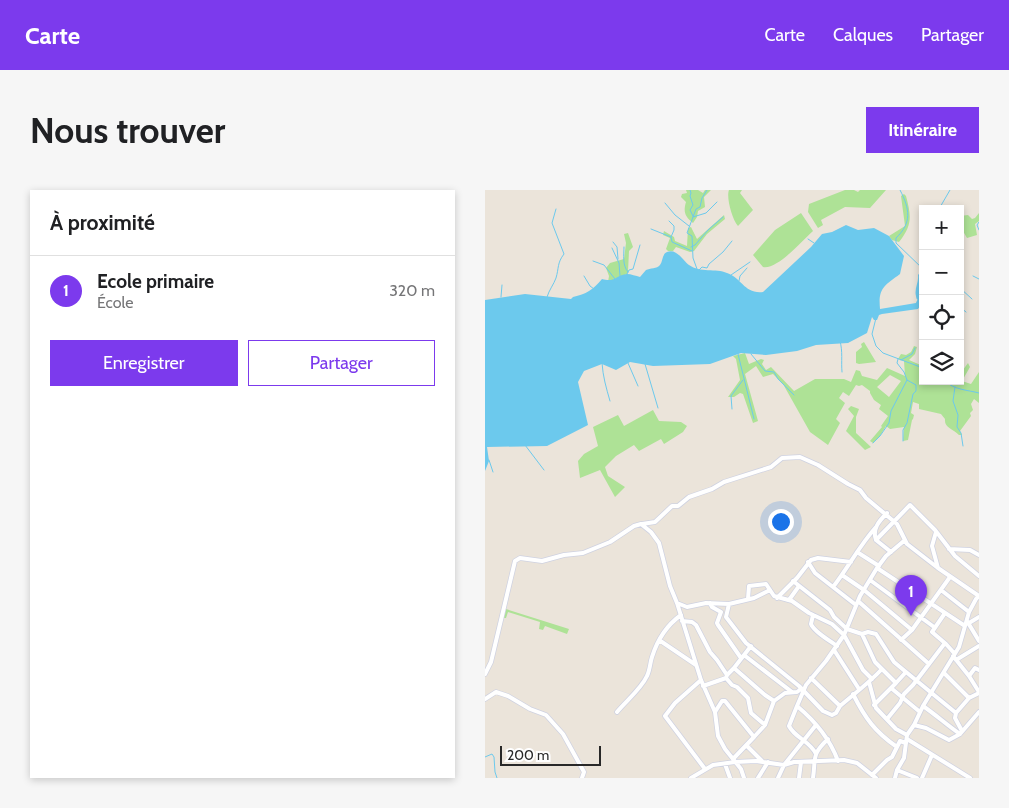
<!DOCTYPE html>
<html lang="fr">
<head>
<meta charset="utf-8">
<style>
	body { margin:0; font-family:Cabin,sans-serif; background:#f6f6f6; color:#202124 }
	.controls { position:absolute; right:15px; top:15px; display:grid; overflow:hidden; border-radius:0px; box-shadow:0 2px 8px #0003 }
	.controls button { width:45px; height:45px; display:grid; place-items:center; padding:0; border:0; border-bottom:1px solid #e0e0e0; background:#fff; color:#202124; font:25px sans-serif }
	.scale { position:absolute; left:15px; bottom:12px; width:101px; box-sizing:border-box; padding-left:5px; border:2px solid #282828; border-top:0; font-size:14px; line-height:18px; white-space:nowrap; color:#282828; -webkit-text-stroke:4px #fff; paint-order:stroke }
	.you { position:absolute; left:295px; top:331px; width:18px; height:18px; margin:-12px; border:4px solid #fff; border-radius:50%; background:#1a73e8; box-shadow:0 0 0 8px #1a73e833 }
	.badge { display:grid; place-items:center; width:32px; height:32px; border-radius:50%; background:#7c3aed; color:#fff; font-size:16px; font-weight:700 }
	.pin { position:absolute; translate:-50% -41px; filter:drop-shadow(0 1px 2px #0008) }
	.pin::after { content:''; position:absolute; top:26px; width:18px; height:15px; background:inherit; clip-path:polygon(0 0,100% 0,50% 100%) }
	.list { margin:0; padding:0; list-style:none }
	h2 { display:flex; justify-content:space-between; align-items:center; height:65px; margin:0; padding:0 20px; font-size:21px }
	h2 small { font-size:16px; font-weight:400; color:#757577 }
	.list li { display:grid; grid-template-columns:32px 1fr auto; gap:15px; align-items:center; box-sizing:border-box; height:70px; padding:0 20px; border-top:1px solid #e0e0e0 }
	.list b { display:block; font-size:19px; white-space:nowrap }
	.list p { margin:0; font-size:16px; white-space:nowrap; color:#757577 }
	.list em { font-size:16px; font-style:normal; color:#757577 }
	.actions { display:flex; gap:10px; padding:15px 20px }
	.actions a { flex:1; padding:11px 0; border:1px solid #7c3aed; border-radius:0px; text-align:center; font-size:18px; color:#7c3aed }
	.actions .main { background:#7c3aed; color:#fff }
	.icon { flex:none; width:28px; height:28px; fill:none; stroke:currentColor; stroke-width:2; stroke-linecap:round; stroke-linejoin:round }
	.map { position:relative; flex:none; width:494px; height:588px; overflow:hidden; border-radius:0px }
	header { display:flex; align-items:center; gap:30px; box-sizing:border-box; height:70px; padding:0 25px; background:#7c3aed; color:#fff }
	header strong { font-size:24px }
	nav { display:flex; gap:28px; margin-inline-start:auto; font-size:18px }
	.intro { display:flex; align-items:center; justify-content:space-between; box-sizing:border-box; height:120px; padding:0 30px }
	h1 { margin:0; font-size:35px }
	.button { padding:12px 22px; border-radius:0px; background:#7c3aed; color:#fff; font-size:18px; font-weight:700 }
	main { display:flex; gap:30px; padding:0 30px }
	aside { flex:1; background:#fff; border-radius:0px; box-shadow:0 2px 8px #0003 }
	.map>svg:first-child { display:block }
	.green { fill:#aee296; fill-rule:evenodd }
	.water { fill:#6cc9ed }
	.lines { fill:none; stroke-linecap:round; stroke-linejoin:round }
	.stream { stroke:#6cc9ed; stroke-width:1 }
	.street-casing { stroke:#cfd2e1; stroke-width:5.5 }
	.street { stroke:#fff; stroke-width:4 }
</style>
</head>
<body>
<header>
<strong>Carte</strong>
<nav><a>Carte</a><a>Calques</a><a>Partager</a></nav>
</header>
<div class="intro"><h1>Nous trouver</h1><a class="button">Itinéraire</a></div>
<main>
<aside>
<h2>À proximité<small></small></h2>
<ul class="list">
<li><span class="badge">1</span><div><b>Ecole primaire</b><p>École</p></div><em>320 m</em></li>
</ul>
<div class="actions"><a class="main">Enregistrer</a><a>Partager</a></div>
</aside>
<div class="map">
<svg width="494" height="588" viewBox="0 0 494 588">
	<rect width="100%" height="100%" fill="#ebe4da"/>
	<path class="green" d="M201,0H213L218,3L220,0H226L219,7L220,17L213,21L212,27L208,33C200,27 198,22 201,12L196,7L197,4L202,3Z
		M244,0H257L255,3L268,20L253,36C247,29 241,7 244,0Z
		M360,0H369L373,2L375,0H401L385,18L360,17L336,30L338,35L333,38L323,22L324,14Z
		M419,4L421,6C426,25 428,35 414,52L407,50L404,46L420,36L416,6Z
		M316,23L328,41C317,51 292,80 278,77L268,65L290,40Z
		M494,23V31L490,34L492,45L482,48L475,36V26L483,25L487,29L490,28Z
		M239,25L240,29L222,44L209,61L205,62L191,57L188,61H183L181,59L185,48L178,45L179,41L189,47L190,51L202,56L203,38L206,37L212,49Z
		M143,43L148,57L144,61L143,82L142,84L123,92L124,86L121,78L125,73L139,69L141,53L139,44Z
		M379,152L391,172L374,174L371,173V162L377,157L376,154Z
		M429,156L432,157L430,164L424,170L438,176V191L469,193L475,191V184L483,173L485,177L477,191L486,194L494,182V213L489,209L486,214L488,220L485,223L486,226L475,241L477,245H474C468,239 459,238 460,229L456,224L434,219V214L428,212L426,223L429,225L428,229L427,230L423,250L418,251L419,237L405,239L401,236L395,246L388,253L385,251L397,237L396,236L403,226L394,219L396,215L389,210L385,203V201L377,195L374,196L371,195L364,206L358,202L354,208L360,213L351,229L355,233L343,255L325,242L298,194L288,184L278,187L271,176L260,184L273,231L268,233L258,204L255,203L249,207H243L255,190L251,169L248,166L260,163L264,174L276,169L279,170L277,174L281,180L286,177L309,201L330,189H359L366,192L371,180L375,181L377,186L392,190L402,178L420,186L419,171L413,169L416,164L421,165L426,162ZM405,185L416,191L404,207L392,197Z
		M366,216L374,219L371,227V243L386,257L380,260L361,241L369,226L363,219Z
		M168,220L174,231L196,232L202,236L198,242L179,254L176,249L154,261L149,255L131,266L120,277L123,286L140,297L130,307L115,280L95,288L93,271L99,264L113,256L108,237L133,225L139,236Z
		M21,419L84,439L82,444L60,436L58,440L54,439L55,432L23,422L21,428H18Z"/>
	<path class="water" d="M361,35L373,40L389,38L404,46L419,66L415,84C399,96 393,98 395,119L431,113C434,106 432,113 431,106C429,99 434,92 433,85L438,79L434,101L437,113L433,119L397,124L394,125L392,130H389L387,127L382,143L363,153L331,155L312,161L281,165L256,163L225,174L168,176L145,172L131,180L117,174L99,181L93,192L103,235L62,256L2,257L4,271L0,281V110L40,104L86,109L88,107C101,104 108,100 117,89C130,93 131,85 142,84C146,84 151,86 155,87L161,80C165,78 172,79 175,75C178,71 177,64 182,62C192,58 198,71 204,75C215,83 231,78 242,83C257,88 259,104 278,102L326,57L337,44L347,42Z"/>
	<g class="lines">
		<path class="stream" d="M205,0L206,3L205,6L208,15L205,20L208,26
			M415,0C425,19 427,33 411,48V53L438,79
			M180,13L190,25L204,36
			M454,19L465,0
			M208,27L221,23L232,12
			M184,31L189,36V40L186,47
			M494,32L492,35L494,40
			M166,39L186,47L187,52L207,61
			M323,49L329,53
			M128,52L132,57L133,69
			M139,57C139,65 137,75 143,82
			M206,57L210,55L223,40L238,27
			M127,58L134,73L135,86
			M108,71L119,75L130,89
			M212,79L208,68L207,46L202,43L211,19L215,17L217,8L222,0
			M214,80L217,77L222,78L224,74L238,62L247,51
			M142,84L144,80L148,79L155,55
			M246,85L265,72
			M99,86L105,96L109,99
			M488,86L494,89
			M254,91L255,86L262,78
			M475,98L487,109
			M16,107L17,95
			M62,107C64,100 69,94 71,88C74,78 72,73 79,64L67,33L71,19
			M434,117L438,122
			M475,117L481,122
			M391,128L387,144L391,156L398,163L438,178
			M355,151C358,162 356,171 357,182
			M253,164L269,229
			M266,164L280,181L289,182L293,189L309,205
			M416,170L427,164L430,158
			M117,173C118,187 121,197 125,211
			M143,173L153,196
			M160,174L173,218
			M460,191C469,200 483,200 494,203
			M470,197L468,211L473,225L472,237L476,243L478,256
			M247,219L246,206L258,190
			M418,251V240L422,233L428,204L431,201V195L422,190
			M388,253L395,246L404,233L406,221L422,190L419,182L412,173L413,169
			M40,255L59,280
			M4,270L8,282
			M0,567L7,564L9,567L10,582L12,588"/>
		<defs>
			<path id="street" d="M157,334L170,332L187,316H193L204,307L227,299L239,292L286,277L297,268L315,267L333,275L363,294L375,300L381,308L412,334L422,354L453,378L494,406
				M451,342L447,356L453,378
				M391,350C387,339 394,331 402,323
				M464,359L485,360L494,365
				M372,362L394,376
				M406,362L391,350L425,315L450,340L470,366L494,386
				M323,372L330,383L371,415
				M392,378L480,436
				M357,385L379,400L427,440
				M385,390L449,437
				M308,391L345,420L349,427L362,439L377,444L390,472L411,493L421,482L471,523L470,528L477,541
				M348,397C363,378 374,356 391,337
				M456,400L484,422
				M292,408L312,388L326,370L333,368L366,372
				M263,409L264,396L281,394L289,406L307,411L324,423L347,434L359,445L378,480L387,489
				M304,410L314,396
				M373,411L444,474
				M192,413L202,417L221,413L244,414L269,408L285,400
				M225,413L227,417L236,422L232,433L233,435L256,468
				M244,414L241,427L261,453L314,496L338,521L347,525L351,523L355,516L326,488
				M460,423L447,442L461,454L469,463
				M328,425L326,434C329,442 344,450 352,456
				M197,431L207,432L211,435L225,462L232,470L242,485L241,488L218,496
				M482,431L494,451
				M484,433L494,427
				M377,444L383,442L391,444L409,472L421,482
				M174,450L211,475
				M416,450L427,440L465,387
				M349,460L374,499
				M259,465L307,502
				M468,466L484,486L490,478L494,480
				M471,470L494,456
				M249,478L266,456
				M459,483L484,508
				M0,484L6,472L30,371L35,368L57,371L79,365L98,363L125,352L149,336L156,334L166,342L174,353L185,396L192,413L216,490L230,522L233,546L240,559L256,579L259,588
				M242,485L249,478L280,505L289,511
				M484,486L494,502
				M241,488L247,495L252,497L263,508L266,523L280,535
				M216,490L190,513L180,526L220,579
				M384,492L391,518L411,539L422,545
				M406,498L435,522
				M368,504C380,528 390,542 412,557
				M0,509L11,502L23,506L45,519L61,525L78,544L99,582L97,588
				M389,515L411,493
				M312,516L304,536C310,548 325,551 331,564
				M355,516C369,504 384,493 397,479
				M438,516C451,525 462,535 475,544
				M132,522C141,511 156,499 162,486C165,480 165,473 167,467C172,451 182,435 196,425
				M230,522L237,511H240L269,547L280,535L289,511L300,503L312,502L316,499
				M471,523L484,508L494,503
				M402,529L415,513L419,504L428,495L460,453
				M429,535L441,538L464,550L475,544L494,522
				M422,549L485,588
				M262,556L277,571
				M248,569L269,547
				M353,571C345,549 330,531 312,516L321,495L341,471L359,445L375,406L392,378L401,366L420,350
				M240,574L245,588
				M412,580L432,588
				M387,585L402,570L407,567L415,551L421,553
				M206,588L228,575L250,572L271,571L299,575L309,572L359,570L372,573L391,588
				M273,588L283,572
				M293,588L299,575L331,535
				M314,588L316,572
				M328,588C331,568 326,565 343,549
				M410,588L412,580L419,568L422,545L429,535L438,516L474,457L484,422L491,409L494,406
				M437,588L447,565"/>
		</defs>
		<use href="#street" class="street-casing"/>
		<use href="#street" class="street"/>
	</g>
</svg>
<div class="controls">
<button>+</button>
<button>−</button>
<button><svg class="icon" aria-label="locate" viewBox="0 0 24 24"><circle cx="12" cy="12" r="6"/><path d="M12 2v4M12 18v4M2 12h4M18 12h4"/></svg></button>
<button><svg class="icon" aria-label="layers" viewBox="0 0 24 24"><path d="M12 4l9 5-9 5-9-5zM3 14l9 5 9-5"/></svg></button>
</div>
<div class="scale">200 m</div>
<div class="you"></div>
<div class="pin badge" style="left:426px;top:426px">1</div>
</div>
</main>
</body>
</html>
